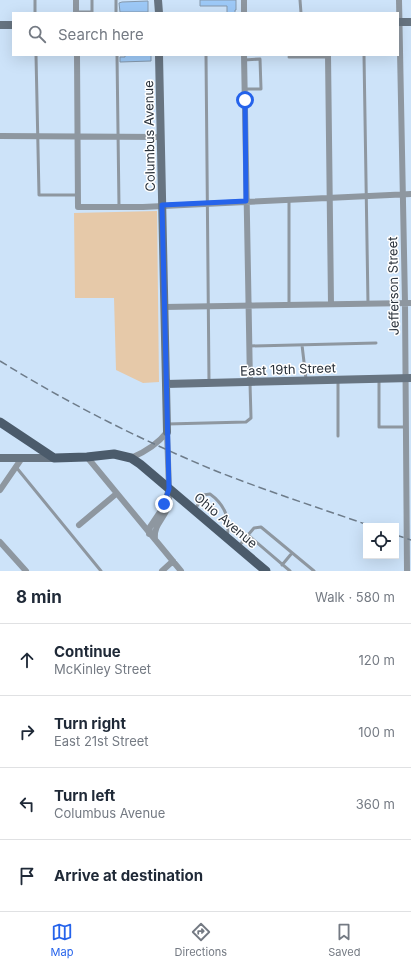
<!DOCTYPE html>
<html lang="en">
<head>
<meta charset="utf-8">
<style>
	body { margin:0; font-family:Inter,sans-serif; background:#f6f6f7; color:#1f2937 }
	.controls { position:absolute; right:12px; bottom:12px; display:grid; overflow:hidden; border-radius:0px; box-shadow:0 4px 16px #0002 }
	.controls button { width:36px; height:36px; display:grid; place-items:center; padding:0; border:0; border-bottom:1px solid #e0e1e3; background:#fff; color:#1f2937; font:20px sans-serif }
	.stop { position:absolute; width:12px; height:12px; margin:-9px; border:3px solid #2563eb; border-radius:50%; background:#fff }
	.stop.end { background:#2563eb; border-color:#fff; box-shadow:0 1px 4px #0008 }
	.list { margin:0; padding:0; list-style:none }
	h2 { display:flex; justify-content:space-between; align-items:center; height:52px; margin:0; padding:0 16px; font-size:17px }
	h2 small { font-size:13px; font-weight:400; color:#747a83 }
	.list li { display:grid; grid-template-columns:26px 1fr auto; gap:12px; align-items:center; box-sizing:border-box; height:72px; padding:0 16px; border-top:1px solid #e0e1e3 }
	.list b { display:block; font-size:15px; white-space:nowrap }
	.list p { margin:0; font-size:13px; white-space:nowrap; color:#747a83 }
	.list em { font-size:13px; font-style:normal; color:#747a83 }
	.icon { flex:none; width:22px; height:22px; fill:none; stroke:currentColor; stroke-width:2; stroke-linecap:round; stroke-linejoin:round }
	.map { position:relative; flex:none; width:411px; height:571px; overflow:hidden }
	.search { position:absolute; background:#fff; box-shadow:0 4px 16px #0002; left:12px; right:12px; top:12px; height:44px; display:flex; align-items:center; gap:10px; box-sizing:border-box; padding:0 14px; border-radius:0px; color:#747a83; font-size:15px }
	.sheet { height:340px; background:#fff }
	nav { display:flex; justify-content:space-around; align-items:center; box-sizing:border-box; height:56px; border-top:1px solid #e0e1e3; background:#fff; font-size:11px; color:#747a83 }
	nav a { display:grid; justify-items:center; gap:2px }
	nav .on { color:#2563eb }
	.map>svg:first-child { display:block }
	.green { fill:#e6c9a9 }
	.building { fill:#9dc9f7; stroke:#8599ad }
	.lines { fill:none; stroke-linecap:round; stroke-linejoin:round }
	.lane { stroke:#8e97a0; stroke-width:3 }
	.street { stroke:#8e97a0; stroke-width:6 }
	.secondary { stroke:#677481; stroke-width:8 }
	.primary { stroke:#4b5b6b; stroke-width:9 }
	.rail { stroke:#6e7c8a; stroke-width:1.5; stroke-dasharray:8 4; stroke-linecap:butt }
	.route { stroke:#2563eb; stroke-width:5 }
	.labels { text-anchor:middle; stroke-width:3; stroke-linejoin:round; paint-order:stroke }
	.street-label { font-size:13px; fill:#2a323b; stroke:#fff }
</style>
</head>
<body>
<div class="map">
<svg width="411" height="571" viewBox="0 0 411 571">
	<rect width="100%" height="100%" fill="#cde3f9"/>
	<path class="green" d="M157,211L159,382L143,383L116,370L114,298H75L74,213Z"/>
	<path class="building" d="M200,0H236V10H235V13H227V6H200Z
		M148,1V12H120L119,3L122,2Z
		M125,55H151V61L120,62V57H125Z"/>
	<g class="lines">
		<path class="lane" d="M35,0V13
			M116,0V13
			M300,0L301,13
			M76,12H92V0
			M36,55L39,195H78
			M117,55L119,207
			M206,55L209,382
			M364,55L368,304
			M289,57H328
			M244,60L260,59L261,89H245
			M289,199V305
			M302,345L306,379
			M249,346L376,343
			M379,380V427H406
			M338,381V436
			M167,424L246,422L251,418L250,383
			M16,467L101,571
			M195,510L203,495L210,494C224,504 231,519 227,536
			M248,535L254,528L261,527L314,571
			M239,546L248,535L290,571
			M282,565L292,553"/>
		<path class="street" d="M76,0V13
			M244,0V13
			M399,0L405,303L407,571
			M77,55L78,207H143L411,194
			M244,55L250,383
			M328,55L331,304
			M0,136L161,137
			M164,307L411,303
			M87,457L181,571
			M131,458C145,452 157,445 167,432
			M0,490L22,458
			M79,525L116,494
			M149,534L150,527L162,509L169,489L167,432
			M155,539C153,520 172,517 169,491
			M0,542L26,571
			M162,571L173,561"/>
		<path class="secondary" d="M158,0L159,13
			M398,22H411
			M0,25H13
			M159,55L167,432
			M166,384L411,378
			M0,458H54"/>
		<path class="primary" d="M0,422L54,458L87,457L114,454L131,458L140,464L266,571"/>
		<path class="rail" d="M0,361C69,404 141,440 216,471C267,491 319,508 371,526
			M396,535L411,540"/>
	</g>
	<g class="lines">
		<path class="route" d="M164,504L169,489L162,205L246,201L245,100"/>
	</g>
	<g class="labels">
		<g class="street-label">
			<text transform="translate(149 136) rotate(-91)" y="5">Columbus Avenue</text>
			<text transform="translate(393 286) rotate(-91)" y="5">Jefferson Street</text>
			<text transform="translate(288 369) rotate(-2)" y="5">East 19th Street</text>
			<text transform="translate(226 520) rotate(40)" y="5">Ohio Avenue</text>
		</g>
	</g>
</svg>
<div class="controls">
<button><svg class="icon" aria-label="locate" viewBox="0 0 24 24"><circle cx="12" cy="12" r="6"/><path d="M12 2v4M12 18v4M2 12h4M18 12h4"/></svg></button>
</div>
<div class="stop" style="left:245px;top:100px"></div>
<div class="stop end" style="left:164px;top:504px"></div>
<div class="search"><svg class="icon" aria-label="search" viewBox="0 0 24 24"><circle cx="10" cy="10" r="6"/><path d="M15 15l6 6"/></svg>Search here</div>
</div>
<section class="sheet">
<h2>8 min<small>Walk · 580 m</small></h2>
<ul class="list">
<li><svg class="icon" aria-label="ahead" viewBox="0 0 24 24"><path d="M12 20V5M6 11l6-6 6 6"/></svg><div><b>Continue</b><p>McKinley Street</p></div><em>120 m</em></li>
<li><svg class="icon" aria-label="right" viewBox="0 0 24 24"><path d="M7 20v-9h11M14 6l5 5-5 5"/></svg><div><b>Turn right</b><p>East 21st Street</p></div><em>100 m</em></li>
<li><svg class="icon" aria-label="left" viewBox="0 0 24 24"><path d="M17 20v-9H6M10 6l-5 5 5 5"/></svg><div><b>Turn left</b><p>Columbus Avenue</p></div><em>360 m</em></li>
<li><svg class="icon" aria-label="arrive" viewBox="0 0 24 24"><path d="M6 21V4h12l-3 4 3 4H6"/></svg><div><b>Arrive at destination</b></div></li>
</ul>
</section>
<nav>
<a class="on"><svg class="icon" aria-label="map" viewBox="0 0 24 24"><path d="M3 6l6-2 6 2 6-2v14l-6 2-6-2-6 2zM9 4v14M15 6v14"/></svg>Map</a>
<a><svg class="icon" aria-label="directions" viewBox="0 0 24 24"><path d="M12 3l9 9-9 9-9-9zM9 14v-3h6M13 9l2 2-2 2"/></svg>Directions</a>
<a><svg class="icon" aria-label="saved" viewBox="0 0 24 24"><path d="M7 4h10v16l-5-4-5 4z"/></svg>Saved</a>
</nav>
</body>
</html>
